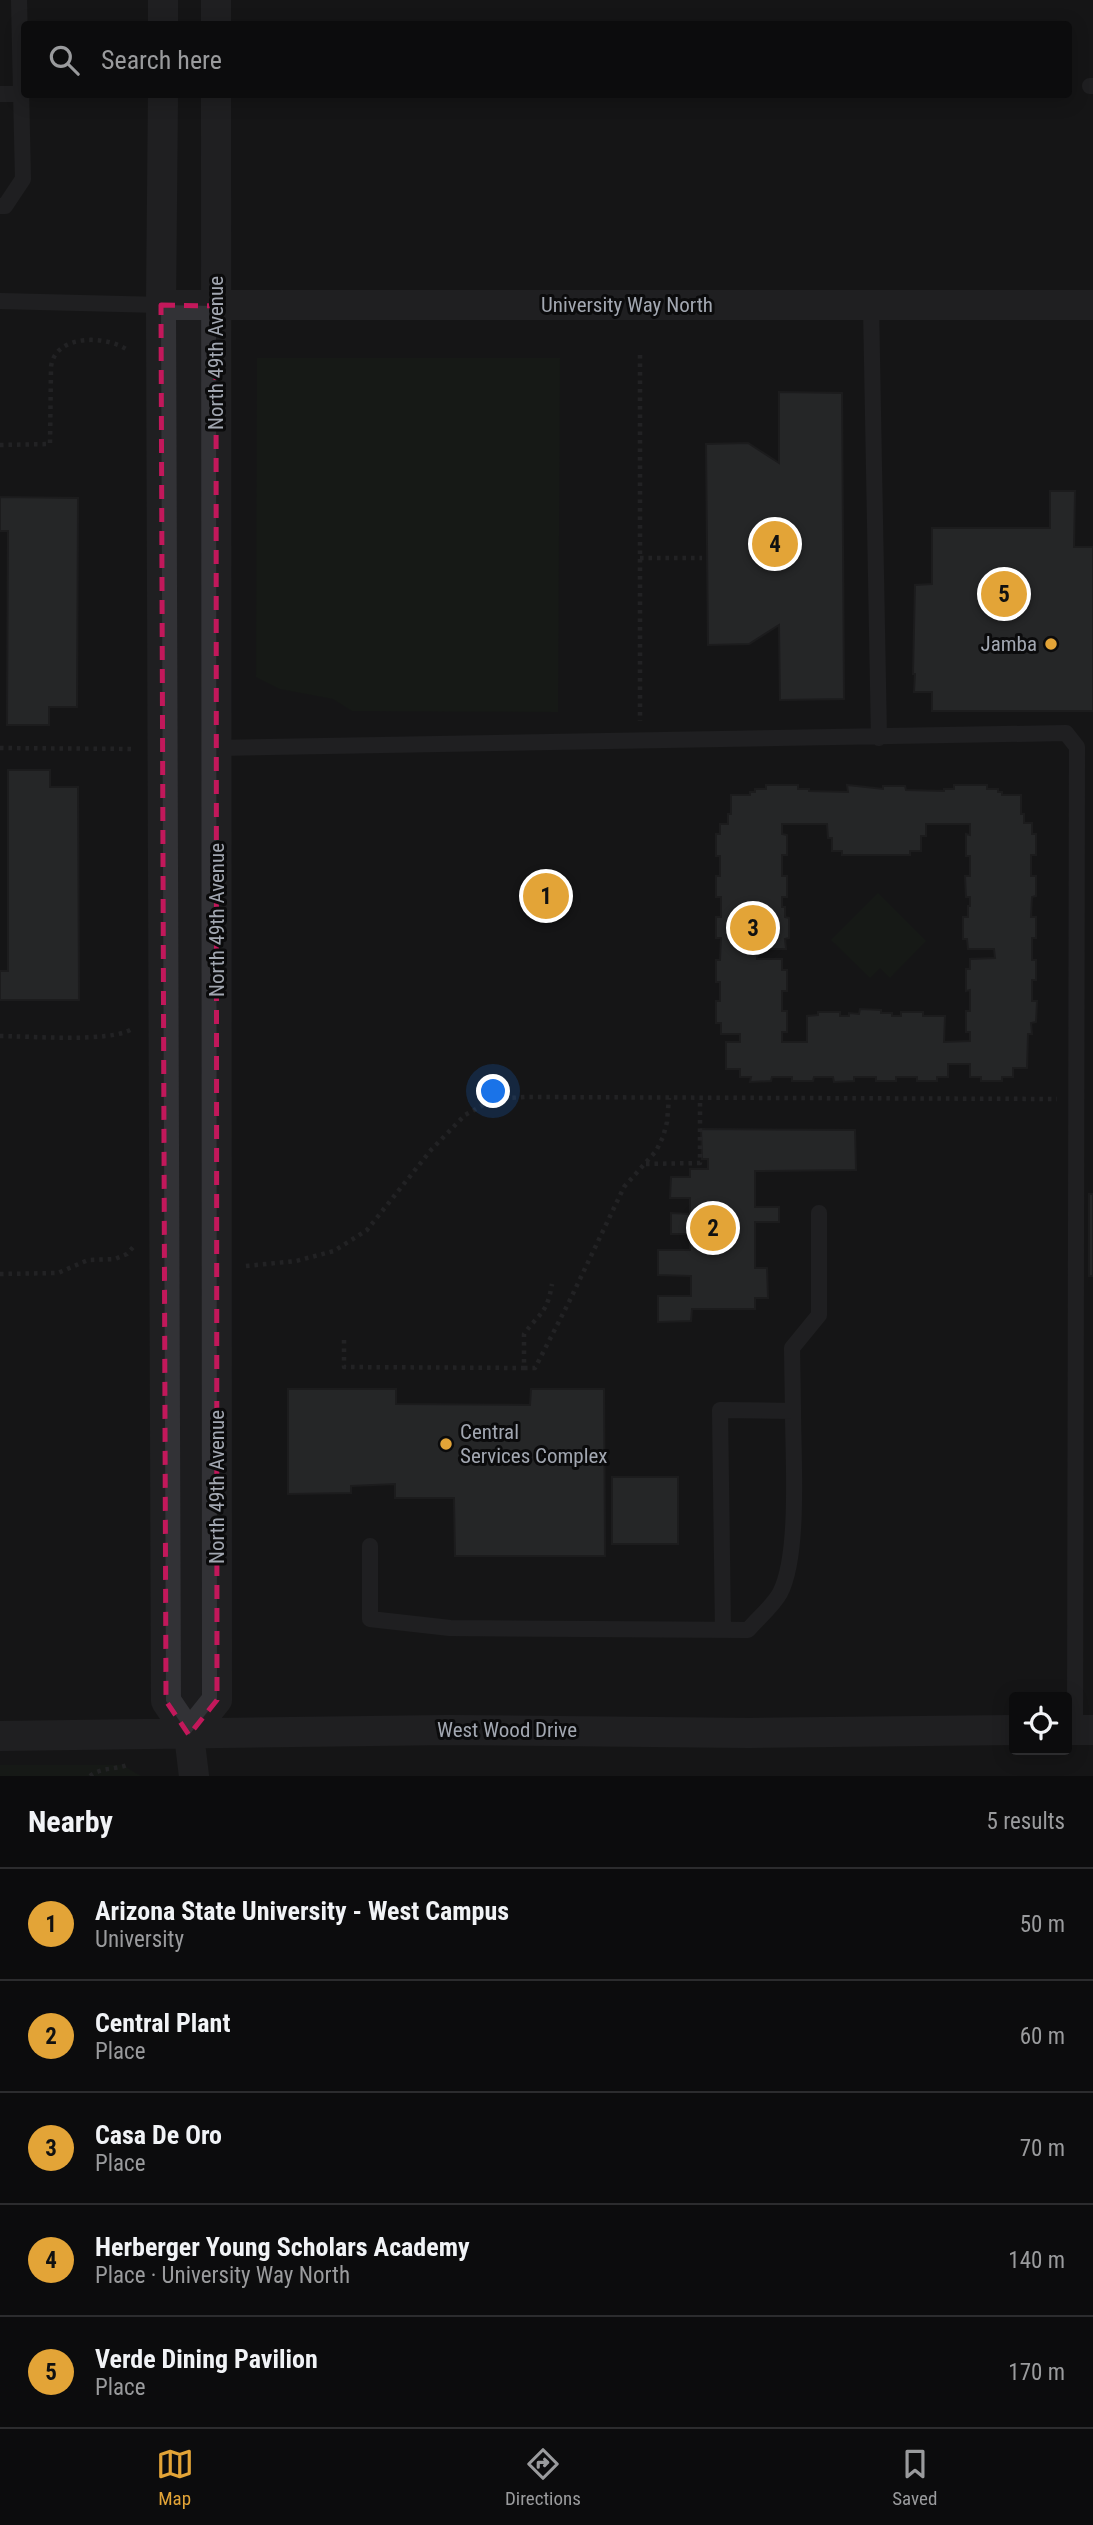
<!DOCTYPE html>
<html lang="en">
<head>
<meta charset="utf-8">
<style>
	body { margin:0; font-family:"Roboto Condensed",sans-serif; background:#151516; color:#f1f3f6 }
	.controls { position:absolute; right:21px; bottom:21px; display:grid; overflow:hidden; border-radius:7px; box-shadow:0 4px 18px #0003 }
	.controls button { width:63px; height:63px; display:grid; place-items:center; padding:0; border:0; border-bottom:2px solid #2c2c2e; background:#0c0c0d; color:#f1f3f6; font:35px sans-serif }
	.you { position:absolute; left:494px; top:1092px; width:24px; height:24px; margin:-18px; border:5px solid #fff; border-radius:50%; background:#1a73e8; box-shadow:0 0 0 10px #1a73e833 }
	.badge { display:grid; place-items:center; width:46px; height:46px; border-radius:50%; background:#e3a437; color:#111; font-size:23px; font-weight:700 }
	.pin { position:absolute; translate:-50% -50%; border:4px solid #fff; box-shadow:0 2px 7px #0006 }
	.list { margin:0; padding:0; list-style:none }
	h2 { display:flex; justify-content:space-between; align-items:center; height:91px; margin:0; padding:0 28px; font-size:30px }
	h2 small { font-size:23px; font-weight:400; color:#9a9b9d }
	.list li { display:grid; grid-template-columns:46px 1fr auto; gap:21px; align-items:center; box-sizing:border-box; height:112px; padding:0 28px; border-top:2px solid #2c2c2e }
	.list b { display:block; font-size:26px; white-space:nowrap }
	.list p { margin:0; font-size:23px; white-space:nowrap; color:#9a9b9d }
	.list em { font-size:23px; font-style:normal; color:#9a9b9d }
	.icon { flex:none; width:38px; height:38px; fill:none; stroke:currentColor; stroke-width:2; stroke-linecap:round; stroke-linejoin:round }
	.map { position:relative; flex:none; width:1093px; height:1776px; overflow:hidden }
	.search { position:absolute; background:#0c0c0d; box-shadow:0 4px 18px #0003; left:21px; right:21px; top:21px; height:77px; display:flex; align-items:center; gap:18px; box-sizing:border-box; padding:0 24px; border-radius:7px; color:#9a9b9d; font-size:26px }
	.sheet { height:651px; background:#0c0c0d }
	nav { display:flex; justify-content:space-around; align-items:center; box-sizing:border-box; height:98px; border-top:2px solid #2c2c2e; background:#0c0c0d; font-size:19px; color:#9a9b9d }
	nav a { display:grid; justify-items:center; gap:4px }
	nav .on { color:#e3a437 }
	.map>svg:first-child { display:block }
	.built { fill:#1c1c1e; fill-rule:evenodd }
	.green { fill:#1d241d }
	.building { fill:#3f4044; stroke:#2a2a2d; stroke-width:2; fill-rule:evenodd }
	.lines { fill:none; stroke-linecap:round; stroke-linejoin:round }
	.path { stroke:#38393d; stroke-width:4.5; stroke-dasharray:3.5 5; stroke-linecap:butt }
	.lane { stroke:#323236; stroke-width:16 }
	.street { stroke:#323236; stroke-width:30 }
	.marked { fill:none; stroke:#c2185b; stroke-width:5; stroke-dasharray:14 9; stroke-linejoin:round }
	.poi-dot { fill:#e3a437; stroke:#0b0b0c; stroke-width:2.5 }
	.labels { text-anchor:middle; stroke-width:6; stroke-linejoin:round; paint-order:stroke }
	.street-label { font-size:21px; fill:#a2a7b1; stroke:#0b0b0c }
	.poi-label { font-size:21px; fill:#a2a7b1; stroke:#0b0b0c; text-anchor:end }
</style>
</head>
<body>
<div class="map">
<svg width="1093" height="1776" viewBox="0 0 1093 1776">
	<rect width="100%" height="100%" fill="#101011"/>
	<path class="built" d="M0,0H1093V1776H0ZM24,24H1068V94H24ZM1014,1697H1067V1750H1014Z"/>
	<path class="green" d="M257,358H560L558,712L352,711L333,699L280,689L256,677Z
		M878,893L926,941L890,978L880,968L870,978L831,940Z
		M0,1765H122L141,1776H0Z"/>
	<path class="building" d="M779,392L842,393L844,699L780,700L779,625L749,644L708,645L706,444L748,443L779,463Z
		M1050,491H1075L1074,547H1093V711H932V692H914L915,674H913L915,585L932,584V528H1050Z
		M0,497L78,498L77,707H49V725H7L8,531H0Z
		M8,770H50V787H78L79,1000H0V971H8Z
		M766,785H798V789H809V791L848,792L847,785L883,789V786H905L906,790L944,791V789H954V785H987V789H998V792H1002V795H1021V814H1024V823H1032V834H1036V855H1031V876H1036V896L1032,897L1031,917H1036V938H1032V960H1036V980H1032V1001H1037L1036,1022L1031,1023L1032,1034H1028L1027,1068H1013V1077H1002V1081H981V1077H970V1064H948V1077H937V1081H917V1077H896V1081H876V1077H854V1081L834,1082L833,1077H814L813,1081H792V1077H772L771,1081L750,1082L751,1077H740V1069H726V1042H740V1034H721V1023H716V1001H720V982H716V960H720L721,938H716V917H721V897H716V876H720V856H716V834H720V824H728V814H731V795H750V792H755V789H766ZM782,824H827L828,838H832V851H842V855H910V851H921V836H926V824H970V835L966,834V856H970V876H965L966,897H970V906H968V917H963V939H967L968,949H994L995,958L970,959V969H966V991L970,990V1011H966V1032H970V1041L944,1042L945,1016H923V1012H901V1016H892V1013H881V1010L860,1009L859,1014L849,1013V1016H840V1012H818V1015L807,1016V1042H782V1032H787V1011H782V991H787V970H782V959H757V949H786L785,939L789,938V918L785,917V907H782V897H787V876H782V855H787V835L782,834Z
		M701,1129L855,1130L856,1170L755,1171V1207H779V1222H755V1268H767L768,1298H755V1309H692L691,1321L658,1322V1296H691V1276L658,1275V1250H690V1234H671V1213L690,1214V1198H670L671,1177H690V1169H708V1159H702Z
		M1089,1194H1093V1276H1089Z
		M288,1389H396V1404L530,1405L531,1389H604L605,1556H455L454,1498H395V1484L351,1486V1493L288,1494Z
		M612,1477H678V1544H612Z"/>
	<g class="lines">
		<path class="path" d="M640,355V721
			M0,445L50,444L51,367C55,333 108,335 129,351
			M640,558H702
			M0,748L136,749
			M0,1036C30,1036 109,1043 132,1029
			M646,1164L700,1163V1098
			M246,1266L296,1261L334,1251L367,1230L431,1150L465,1115L494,1099L526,1097L1057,1099
			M0,1274L58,1273L88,1260L115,1259L127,1254L135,1245
			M344,1340V1367L524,1368V1334C540,1312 547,1314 552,1284
			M524,1368H535L569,1302L624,1187L656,1151L663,1137L667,1122L669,1098
			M90,1776C102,1767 114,1770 127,1765"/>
		<path class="lane" d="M1090,86H1093
			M0,94H21
			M0,206H5L23,179L19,0
			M0,301L161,305
			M871,305L879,738
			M217,748L1066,733L1077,747L1075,1730
			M370,1546V1619L450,1628L748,1630C758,1618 773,1606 780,1593C800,1555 793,1456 793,1411
			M723,1630L720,1410L793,1411L792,1348L819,1315V1213"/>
		<path class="street" d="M216,0V24
			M163,24V0
			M163,94L161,305L166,1701L189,1735L194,1776
			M161,305H1093
			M1067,1730H1093
			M189,1735L217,1700L216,94
			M0,1736L448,1730L750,1733L1014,1730"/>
	</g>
	<path d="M0 0H1093V1776H0ZM161,305L216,306L217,1700L189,1735L166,1701Z" fill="#101011" fill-opacity=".55" fill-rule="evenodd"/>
	<path class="marked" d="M161,305L216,306L217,1700L189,1735L166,1701Z"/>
	<g class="poi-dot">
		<circle cx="1051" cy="644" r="7"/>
		<circle cx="446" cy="1444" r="7"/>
	</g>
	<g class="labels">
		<g class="street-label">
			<text x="627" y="312">University Way North</text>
			<text transform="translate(216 353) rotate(-90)" y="7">North 49th Avenue</text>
			<text transform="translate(217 920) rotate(-90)" y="7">North 49th Avenue</text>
			<text transform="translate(217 1487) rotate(-90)" y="7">North 49th Avenue</text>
			<text x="507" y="1737">West Wood Drive</text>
		</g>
		<g class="poi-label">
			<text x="1037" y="651">Jamba</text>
			<text x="460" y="1439" text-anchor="start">Central<tspan x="460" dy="24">Services Complex</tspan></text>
		</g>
	</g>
</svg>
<div class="controls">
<button><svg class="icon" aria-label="locate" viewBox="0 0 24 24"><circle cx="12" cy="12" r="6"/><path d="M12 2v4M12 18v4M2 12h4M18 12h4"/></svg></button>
</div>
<div class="you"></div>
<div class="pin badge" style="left:546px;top:896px">1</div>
<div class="pin badge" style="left:713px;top:1228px">2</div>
<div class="pin badge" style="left:753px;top:928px">3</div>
<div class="pin badge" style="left:775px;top:544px">4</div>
<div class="pin badge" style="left:1004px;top:594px">5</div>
<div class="search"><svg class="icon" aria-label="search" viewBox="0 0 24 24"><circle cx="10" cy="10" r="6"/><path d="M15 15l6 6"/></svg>Search here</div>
</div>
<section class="sheet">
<h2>Nearby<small>5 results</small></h2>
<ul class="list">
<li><span class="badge">1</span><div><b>Arizona State University - West Campus</b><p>University</p></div><em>50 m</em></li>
<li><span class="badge">2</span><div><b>Central Plant</b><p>Place</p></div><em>60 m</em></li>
<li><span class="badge">3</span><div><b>Casa De Oro</b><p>Place</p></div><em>70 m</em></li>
<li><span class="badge">4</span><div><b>Herberger Young Scholars Academy</b><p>Place · University Way North</p></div><em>140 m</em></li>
<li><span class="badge">5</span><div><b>Verde Dining Pavilion</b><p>Place</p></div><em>170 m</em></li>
</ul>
</section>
<nav>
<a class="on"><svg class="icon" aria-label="map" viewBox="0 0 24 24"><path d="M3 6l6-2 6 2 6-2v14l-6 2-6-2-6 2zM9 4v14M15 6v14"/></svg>Map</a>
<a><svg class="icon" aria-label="directions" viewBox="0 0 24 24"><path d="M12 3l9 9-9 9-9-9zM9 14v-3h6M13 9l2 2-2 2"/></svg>Directions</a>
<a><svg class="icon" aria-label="saved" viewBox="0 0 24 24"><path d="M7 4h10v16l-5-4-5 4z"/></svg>Saved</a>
</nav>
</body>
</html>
